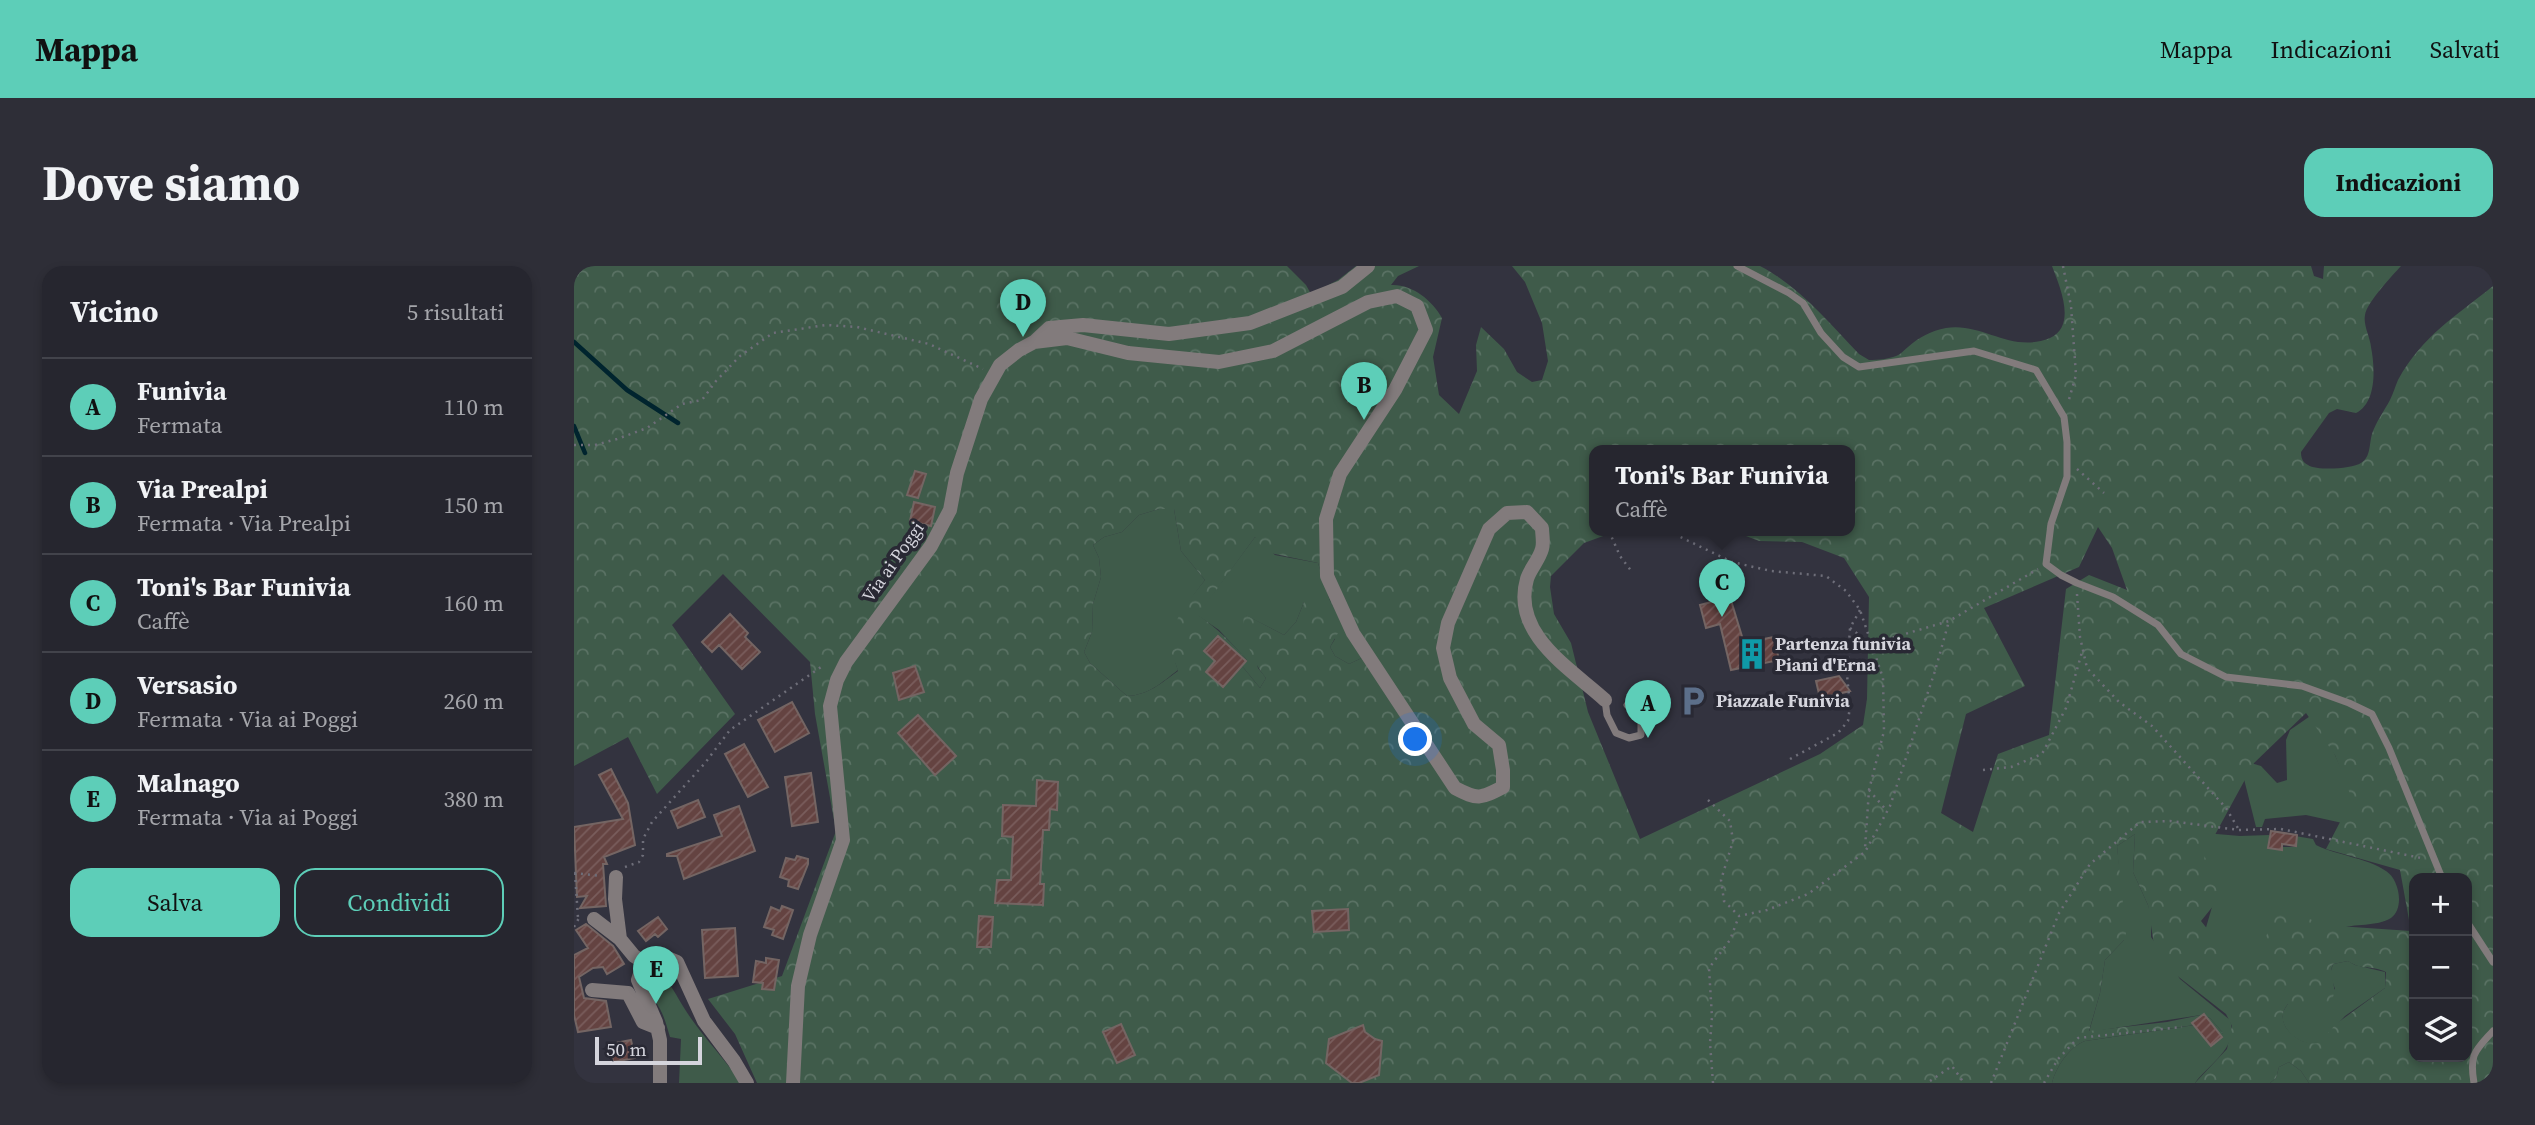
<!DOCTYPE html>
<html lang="it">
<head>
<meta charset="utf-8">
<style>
	body { margin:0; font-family:"Source Serif 4",serif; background:#2e2e37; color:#f1f3f6 }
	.controls { position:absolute; right:21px; bottom:21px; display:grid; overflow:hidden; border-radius:14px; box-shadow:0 4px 10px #0003 }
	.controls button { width:63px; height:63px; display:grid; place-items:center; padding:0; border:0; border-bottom:2px solid #42434b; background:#26262f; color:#f1f3f6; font:35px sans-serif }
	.scale { position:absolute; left:21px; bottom:18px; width:107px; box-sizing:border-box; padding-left:7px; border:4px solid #d5d5dd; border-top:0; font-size:19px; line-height:24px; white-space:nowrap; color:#d5d5dd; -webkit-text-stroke:5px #292934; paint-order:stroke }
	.you { position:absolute; left:842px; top:474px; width:24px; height:24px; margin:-18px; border:5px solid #fff; border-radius:50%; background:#1a73e8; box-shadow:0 0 0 10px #1a73e833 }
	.badge { display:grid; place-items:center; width:46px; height:46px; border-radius:50%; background:#5dceb8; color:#111; font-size:23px; font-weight:700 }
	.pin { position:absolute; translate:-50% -58px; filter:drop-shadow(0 2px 4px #0008) }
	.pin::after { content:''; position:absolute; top:37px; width:24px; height:21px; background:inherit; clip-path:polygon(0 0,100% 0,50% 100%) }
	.popup { position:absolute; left:1015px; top:179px; width:266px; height:91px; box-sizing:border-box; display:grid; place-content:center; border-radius:14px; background:#26262f; filter:drop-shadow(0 2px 5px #0005); font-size:23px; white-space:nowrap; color:#a4a5aa }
	.popup b { font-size:26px; color:#f1f3f6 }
	.popup::after { content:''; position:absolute; left:50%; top:100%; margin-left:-14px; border:14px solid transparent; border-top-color:#26262f }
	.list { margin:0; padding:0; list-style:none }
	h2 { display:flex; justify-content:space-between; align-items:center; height:91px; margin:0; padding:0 28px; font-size:30px }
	h2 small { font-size:23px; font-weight:400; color:#a4a5aa }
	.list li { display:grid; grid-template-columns:46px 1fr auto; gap:21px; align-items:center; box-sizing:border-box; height:98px; padding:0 28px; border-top:2px solid #42434b }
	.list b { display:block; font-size:26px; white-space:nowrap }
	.list p { margin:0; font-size:23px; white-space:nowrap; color:#a4a5aa }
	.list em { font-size:23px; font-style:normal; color:#a4a5aa }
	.actions { display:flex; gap:14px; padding:21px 28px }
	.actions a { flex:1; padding:16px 0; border:2px solid #5dceb8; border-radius:21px; text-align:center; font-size:24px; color:#5dceb8 }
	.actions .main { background:#5dceb8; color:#111 }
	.icon { flex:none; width:38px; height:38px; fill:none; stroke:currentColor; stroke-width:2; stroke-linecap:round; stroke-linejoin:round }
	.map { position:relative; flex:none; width:1919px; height:817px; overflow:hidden; border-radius:21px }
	header { display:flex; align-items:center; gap:42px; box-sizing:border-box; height:98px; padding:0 35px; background:#5dceb8; color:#111 }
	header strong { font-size:33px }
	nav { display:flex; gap:38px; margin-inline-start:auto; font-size:24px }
	.intro { display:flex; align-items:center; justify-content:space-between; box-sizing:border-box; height:168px; padding:0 42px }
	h1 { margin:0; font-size:49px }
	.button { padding:18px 32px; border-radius:21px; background:#5dceb8; color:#111; font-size:24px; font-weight:700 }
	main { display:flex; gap:42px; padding:0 42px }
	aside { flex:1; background:#26262f; border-radius:21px; box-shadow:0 4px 10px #0003 }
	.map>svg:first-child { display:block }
	.green { fill:#3f5b4a }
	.forest { fill:url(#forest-crowns); fill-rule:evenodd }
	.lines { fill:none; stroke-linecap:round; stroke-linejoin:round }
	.stream { stroke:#00242e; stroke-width:4.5 }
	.building { fill:url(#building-hatch); stroke:#746563; stroke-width:2 }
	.path { stroke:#6e6e79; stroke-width:2.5; stroke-dasharray:2 5; stroke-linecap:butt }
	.lane { stroke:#827b7c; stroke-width:7 }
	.street { stroke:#827b7c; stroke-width:14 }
	.secondary { stroke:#aea2a3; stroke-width:14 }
	.labels { text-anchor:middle; stroke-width:7; stroke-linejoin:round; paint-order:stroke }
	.street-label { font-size:18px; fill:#d5d5dd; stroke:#292934 }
	.poi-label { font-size:18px; font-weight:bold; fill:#d5d5dd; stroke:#292934; text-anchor:start }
</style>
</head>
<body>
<header>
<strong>Mappa</strong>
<nav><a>Mappa</a><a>Indicazioni</a><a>Salvati</a></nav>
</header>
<div class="intro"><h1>Dove siamo</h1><a class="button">Indicazioni</a></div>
<main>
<aside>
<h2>Vicino<small>5 risultati</small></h2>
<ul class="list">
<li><span class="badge">A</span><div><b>Funivia</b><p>Fermata</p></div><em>110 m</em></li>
<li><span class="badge">B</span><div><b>Via Prealpi</b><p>Fermata · Via Prealpi</p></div><em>150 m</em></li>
<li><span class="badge">C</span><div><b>Toni's Bar Funivia</b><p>Caffè</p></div><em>160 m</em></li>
<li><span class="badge">D</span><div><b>Versasio</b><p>Fermata · Via ai Poggi</p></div><em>260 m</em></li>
<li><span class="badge">E</span><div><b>Malnago</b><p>Fermata · Via ai Poggi</p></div><em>380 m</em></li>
</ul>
<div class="actions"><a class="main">Salva</a><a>Condividi</a></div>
</aside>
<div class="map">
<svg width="1919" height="817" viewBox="0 0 1919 817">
	<defs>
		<pattern id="forest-crowns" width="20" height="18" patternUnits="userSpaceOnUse" patternTransform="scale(1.75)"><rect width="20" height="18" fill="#3f5b4a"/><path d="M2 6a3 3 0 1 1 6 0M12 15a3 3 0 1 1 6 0" fill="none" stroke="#5a7264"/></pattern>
		<pattern id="building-hatch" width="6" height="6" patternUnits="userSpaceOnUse" patternTransform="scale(1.75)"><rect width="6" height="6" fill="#644341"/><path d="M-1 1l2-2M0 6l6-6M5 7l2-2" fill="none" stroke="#795d5c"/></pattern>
	</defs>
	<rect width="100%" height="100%" fill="#33333f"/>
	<path class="green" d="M585,243H600L607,285L631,314C610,341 590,369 604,404C587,417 575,429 553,430L516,397L510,386L518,366L519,338L527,311L525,292L519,279L530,271L548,266L565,249Z
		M681,271L701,289L744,297L756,335L790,391L775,398L761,390L756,381L761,373L730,336L722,356L710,369L671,349L684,402L692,412L686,422L668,400L673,394L645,364L623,349Z
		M1742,446L1784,541L1773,558L1732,549L1691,553L1688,561H1682L1669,509L1677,497L1687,500L1703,517L1713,514L1712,474L1716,464Z
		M1631,567L1666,570L1695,569V581H1721V570L1739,573L1742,579C1764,590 1791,591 1812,605C1825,613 1831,642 1817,652C1803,661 1780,657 1765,663C1756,667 1746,675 1738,680C1717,694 1695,707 1674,720L1631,665L1640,634L1629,591Z
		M1561,568L1559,606L1574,639L1577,650V671L1606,713L1656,754C1665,782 1635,798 1621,817H1478C1482,801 1495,781 1511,775L1621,759L1643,772L1649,767L1636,752L1627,749L1515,766L1526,727L1531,694L1550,674L1543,580Z
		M1774,695L1781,699L1811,706V722L1771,750L1745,778C1724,781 1697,757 1714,738L1725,737L1761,723L1756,708L1759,698Z
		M83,708C94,712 101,727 107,737C124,766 148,789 167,817H105L107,773L96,771C93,762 91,752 86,743C80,732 73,725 78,711Z
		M1715,796L1727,805L1735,817H1696L1702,812L1705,801Z"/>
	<path class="forest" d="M0,0H713L732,19L737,28L764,14L782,0H845L824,10L817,19C838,18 858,34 868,52L859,91L865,129L885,148L903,105L902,79L907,61L930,83L943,106L958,116L968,114L974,95L968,57L951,16L938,0H1186C1226,21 1253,55 1285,88L1295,94C1304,94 1318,93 1326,88C1329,86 1331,83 1334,81C1345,71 1357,65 1372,62C1409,56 1437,88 1476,72C1503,60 1486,21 1478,0H1737L1740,10L1749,13L1750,0H1827C1818,10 1793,36 1791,49C1789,59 1796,71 1797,81C1801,102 1803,136 1782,147L1763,143L1755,147L1727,186C1727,191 1728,196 1734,199C1743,205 1778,203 1787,197C1797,191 1795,178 1798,168C1802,156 1810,145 1816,134C1819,128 1821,121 1824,114C1849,69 1881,51 1919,20V817H1735L1727,805L1715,796L1705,801L1702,812L1696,817H1621L1653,783L1658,760L1652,748L1592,701L1581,686L1574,639L1559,606L1561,568L1543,580L1552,667L1550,674L1531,694L1526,727L1515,765L1593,756L1627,749L1636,752L1649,767L1640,779L1620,759L1511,775C1495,781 1482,801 1478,817H183L161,768L134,733L208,710L262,565L241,448L236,396L149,308L98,359L161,448L83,528L54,471L0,500ZM1020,185H1276V265H1159L1185,275L1228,276L1270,292L1295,331L1293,433L1289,459L1246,488L1066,573L1014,446L997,377L980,348L976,321L977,310L1010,277L1043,265H1020ZM585,243H600L607,285L631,314C617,332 593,359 597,383C598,390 602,398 604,405C587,417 575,429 553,430L516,397L510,386L518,366L519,338L527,311L525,292L519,279L530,271L548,266L565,249ZM1524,261L1538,282L1553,324L1515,309L1492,323L1475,469L1424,488L1399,566L1367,547L1392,448L1451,420L1410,342L1505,301ZM681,271L691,286L744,297L756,335L790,391L775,398L761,390L756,381L764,367C758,351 749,333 730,336L722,356L710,369L670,348C667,368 679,397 692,412L686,422L668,400L673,394C658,377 643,362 624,349ZM1732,447L1761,489L1778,533L1752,583L1826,604L1837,665L1749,659L1705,639L1674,714L1627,655L1648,629L1630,589L1680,497ZM1840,612H1893V791H1840ZM1774,695C1789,705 1798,699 1812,706L1811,722L1762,758L1745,777C1725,781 1697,757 1714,738C1729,737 1764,746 1760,721C1759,711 1755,707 1759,698Z"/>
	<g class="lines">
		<path class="stream" d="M0,76L53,124L104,157
			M0,160L11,187"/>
	</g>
	<path class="building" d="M341,205L352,208L344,232L333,229Z
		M340,236L361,241L357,260L336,255Z
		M1156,331L1170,377L1200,371L1205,394L1157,404L1146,358L1132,362L1126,339Z
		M156,348L174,367L171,371L186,386L168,403L145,379L138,386L128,376Z
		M644,370L672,395L649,421L632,406L641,395L630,385Z
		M341,400L350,426L325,434L319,407Z
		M1265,410L1276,425L1246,432L1242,415Z
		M218,436L235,467L201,486L184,454Z
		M344,449L382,490L361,509L324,467Z
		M170,478L194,521L174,531L151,488Z
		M37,503L54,537L61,579L30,591L33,598H29L32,640L6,642L13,630L3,631L0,561L49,553L25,509Z
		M237,507L244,556L218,560L211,511Z
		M463,514L484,516L483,544L476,543L475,564H469L466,618H470L469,639L421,637L423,614H437L439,571L428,570L429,539L462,540Z
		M124,534L131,551L104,562L97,545Z
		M165,540L181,585L110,613L103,590H93V588L148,570L140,549Z
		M1697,565L1723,569L1722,580L1708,578V584L1694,582Z
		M223,590L234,593V598L224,623L214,620L215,614L206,611L212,592L221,594Z
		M208,640L219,644L209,673L198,669L200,664L190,661L197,641L206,645Z
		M774,643L775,664L740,666L738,645Z
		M405,650L419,651L417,681H403Z
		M84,651L93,663L84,671L81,668L72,675L64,665Z
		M12,658L39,680L50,698L33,708L29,701L19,702L5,711L10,732L32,735L37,761L4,766L0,749V689L14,682L2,664Z
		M161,662L164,710L131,712L128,664Z
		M192,692L205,694L200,724L188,723L189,717L179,716L182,695L192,697Z
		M1630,748L1648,771L1637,780L1618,757Z
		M547,758L561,789L543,797L529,766Z
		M789,759L791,766L801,773L808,775L805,809L785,817H778L752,797L755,773Z
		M57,774L61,792L39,796L36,778Z"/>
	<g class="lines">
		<path class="path" d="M1489,0L1497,40L1502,109L1494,137
			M0,179H21L43,173L73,162L108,138L128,134L142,115L166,90L199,67L252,59L283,61L355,78L409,103
			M1503,203L1530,227
			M1035,265L1046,290L1058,306
			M1094,265L1158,296L1197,305L1252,310L1272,325L1286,344L1309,412L1310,465L1295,524L1291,582
			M1503,328L1506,371L1513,402L1545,436L1578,460L1652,542L1665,564
			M1276,362L1297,378L1375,355L1464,303
			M1216,493L1264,467L1274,455L1276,440L1273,409L1276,362L1286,344
			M1409,504L1437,501L1468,488L1492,442L1508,386
			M1295,524L1313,545
			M1134,534L1156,555L1159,575L1147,614L1150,635L1165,650L1193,644L1234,628L1291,586L1316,540L1361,405L1375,355
			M51,601L65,596L69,589V573L78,556L131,497L156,464L250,399
			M0,607L28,610
			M1,607L4,652
			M0,661L5,652
			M1356,815L1378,800L1390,817
			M1139,817L1136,777L1138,751L1135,702L1156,674L1165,650
			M1417,817L1485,647L1516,598L1566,556L1596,555L1665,564L1707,563L1847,592
			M1470,817L1484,793L1504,772L1608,761"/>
		<path class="lane" d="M1163,0L1215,27L1229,37L1247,67L1269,91L1285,101L1400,85L1462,104L1490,151L1493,176V211L1477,258L1472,298L1487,309L1503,317L1539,331L1584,359L1607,388L1652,411L1728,420L1775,437L1798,448L1815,482L1868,612
			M1031,434L1033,449L1042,467L1055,472L1067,469V451L1053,439
			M1893,656L1919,696
			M1900,817C1895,788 1901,785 1919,765"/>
		<path class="street" d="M460,76L493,72L554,87L645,96L699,85L794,36L823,30L843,40L852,64L821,124L766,208L752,253L753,310L779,367L881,522C904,534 906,533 929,521V504L925,479L900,458L876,412L869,382L874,357L915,263L933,247L953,246L968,262C968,268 970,277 968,283C965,294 956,303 953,313C937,368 997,403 1031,434
			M42,611L41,633L46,673
			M20,653L46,673L60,690L70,696
			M18,724L54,727L69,756L84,762
			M86,817V774L82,756L64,714L70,696L86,689L103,696L130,755L160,795L173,817
			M219,817L224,720L236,669L269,574L256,440L263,414L272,396L357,280L376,244L383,207L407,133L426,99L445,84L460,76L475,62L509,59L595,68L676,57L768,21L794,0"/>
		<path class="secondary" d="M1067,451L1073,452"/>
	</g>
	<defs>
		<symbol id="building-bare" viewBox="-9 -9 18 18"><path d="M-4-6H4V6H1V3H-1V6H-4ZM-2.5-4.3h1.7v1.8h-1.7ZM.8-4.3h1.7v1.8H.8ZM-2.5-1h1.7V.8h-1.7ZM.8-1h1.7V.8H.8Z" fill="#0f9aa8" stroke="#292934" stroke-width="2.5" paint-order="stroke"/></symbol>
		<symbol id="parking-bare" viewBox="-9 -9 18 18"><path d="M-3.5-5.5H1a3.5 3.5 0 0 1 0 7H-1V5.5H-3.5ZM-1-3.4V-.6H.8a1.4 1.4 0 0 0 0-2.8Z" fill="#5c6f8a" stroke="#292934" stroke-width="2.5" paint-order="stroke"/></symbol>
	</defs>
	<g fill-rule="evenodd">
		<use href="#building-bare" x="1156" y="366" width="44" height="44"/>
		<use href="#parking-bare" x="1097" y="413" width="44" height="44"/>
	</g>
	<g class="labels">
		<g class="street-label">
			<text transform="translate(319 296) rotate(-55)" y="6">Via ai Poggi</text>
		</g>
		<g class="poi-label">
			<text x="1201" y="384">Partenza funivia<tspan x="1201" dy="21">Piani d'Erna</tspan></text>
			<text x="1142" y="441">Piazzale Funivia</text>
		</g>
	</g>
</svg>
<div class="controls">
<button>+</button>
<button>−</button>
<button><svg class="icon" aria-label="layers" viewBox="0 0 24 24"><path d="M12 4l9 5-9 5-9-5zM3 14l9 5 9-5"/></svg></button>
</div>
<div class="scale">50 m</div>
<div class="you"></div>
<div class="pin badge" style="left:1074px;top:472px">A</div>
<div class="pin badge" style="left:790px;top:154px">B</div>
<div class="pin badge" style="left:1148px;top:351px">C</div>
<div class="popup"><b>Toni's Bar Funivia</b>Caffè</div>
<div class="pin badge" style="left:449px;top:71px">D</div>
<div class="pin badge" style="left:82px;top:738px">E</div>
</div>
</main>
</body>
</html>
